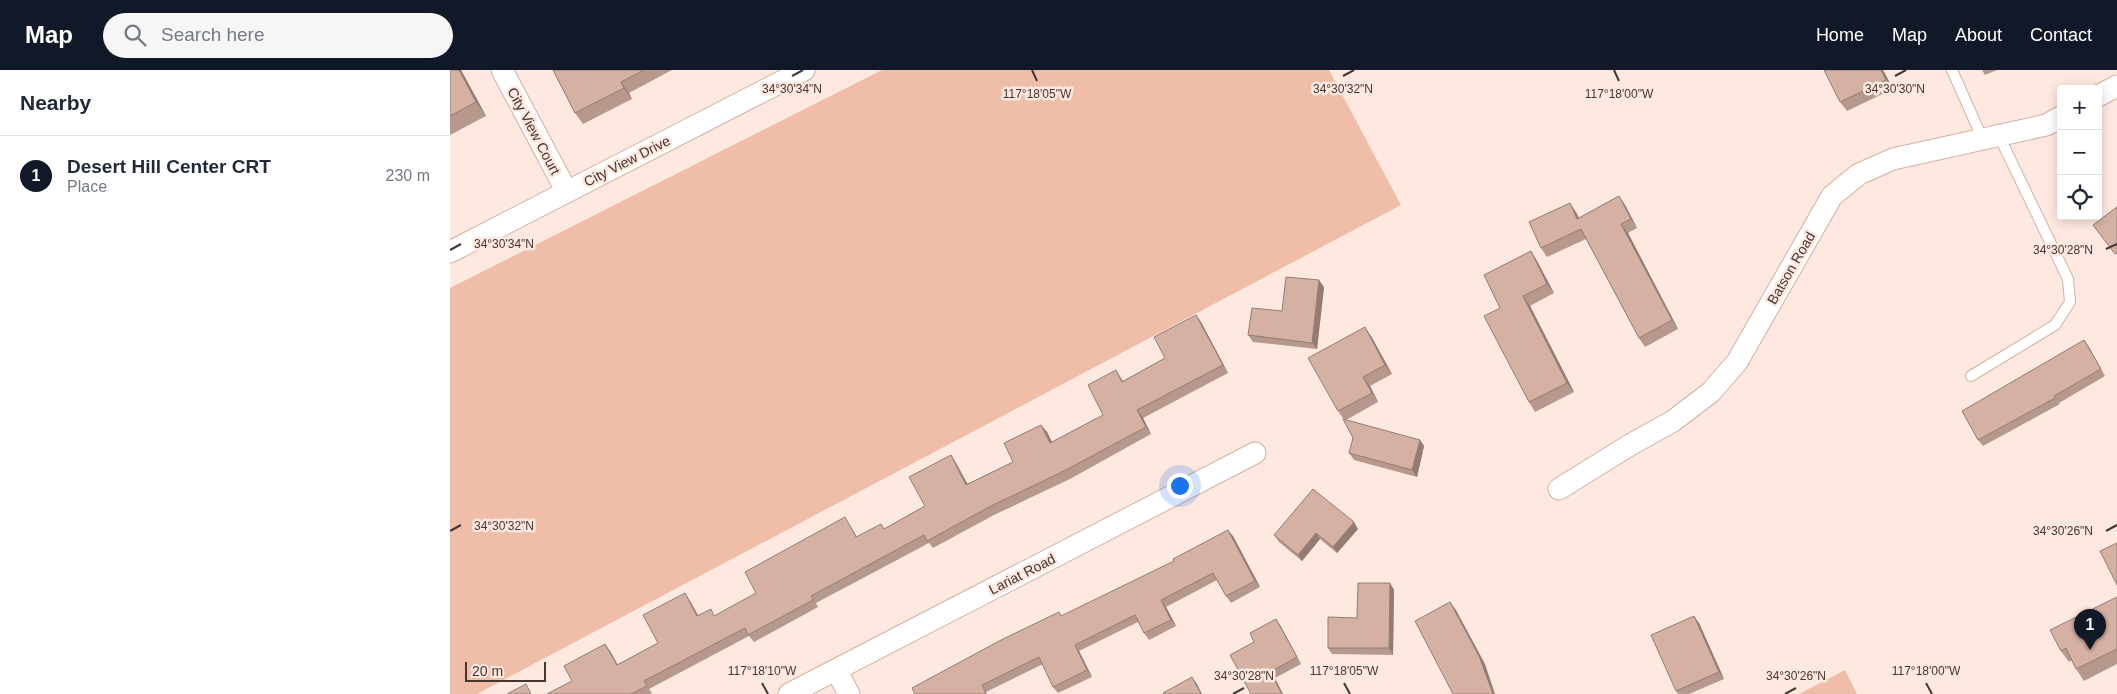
<!DOCTYPE html>
<html lang="en">
<head>
<meta charset="utf-8">
<style>
	body { margin:0; font-family:Helvetica,sans-serif; background:#f6f6f7; color:#1f2937 }
	.controls { position:absolute; right:15px; top:15px; display:grid; overflow:hidden; border-radius:5px; box-shadow:0 2px 12px #0003 }
	.controls button { width:45px; height:45px; display:grid; place-items:center; padding:0; border:0; border-bottom:1px solid #e0e1e3; background:#fff; color:#1f2937; font:25px sans-serif }
	.scale { position:absolute; left:15px; bottom:12px; width:81px; box-sizing:border-box; padding-left:5px; border:2px solid #453630; border-top:0; font-size:14px; line-height:18px; white-space:nowrap; color:#453630; -webkit-text-stroke:4px #ffe8df; paint-order:stroke }
	.you { position:absolute; left:729px; top:415px; width:18px; height:18px; margin:-12px; border:4px solid #fff; border-radius:50%; background:#1a73e8; box-shadow:0 0 0 8px #1a73e833 }
	.badge { display:grid; place-items:center; width:32px; height:32px; border-radius:50%; background:#111827; color:#fff; font-size:16px; font-weight:700 }
	.pin { position:absolute; translate:-50% -41px; filter:drop-shadow(0 1px 2px #0008) }
	.pin::after { content:''; position:absolute; top:26px; width:18px; height:15px; background:inherit; clip-path:polygon(0 0,100% 0,50% 100%) }
	.list { margin:0; padding:0; list-style:none }
	h2 { display:flex; justify-content:space-between; align-items:center; height:65px; margin:0; padding:0 20px; font-size:21px }
	h2 small { font-size:16px; font-weight:400; color:#747a83 }
	.list li { display:grid; grid-template-columns:32px 1fr auto; gap:15px; align-items:center; box-sizing:border-box; height:80px; padding:0 20px; border-top:1px solid #e0e1e3 }
	.list b { display:block; font-size:19px; white-space:nowrap }
	.list p { margin:0; font-size:16px; white-space:nowrap; color:#747a83 }
	.list em { font-size:16px; font-style:normal; color:#747a83 }
	.icon { flex:none; width:28px; height:28px; fill:none; stroke:currentColor; stroke-width:2; stroke-linecap:round; stroke-linejoin:round }
	.map { position:relative; flex:none; width:1667px; height:624px; overflow:hidden }
	header { display:flex; align-items:center; gap:30px; box-sizing:border-box; height:70px; padding:0 25px; background:#111827; color:#fff }
	header strong { font-size:24px }
	nav { display:flex; gap:28px; margin-inline-start:auto; font-size:18px }
	.search { width:350px; height:45px; background:#f6f6f7; display:flex; align-items:center; gap:12px; box-sizing:border-box; padding:0 18px; border-radius:28px; color:#747a83; font-size:19px }
	main { display:flex }
	aside { flex:1; background:#fff }
	.map>svg:first-child { display:block }
	.green { fill:#f0bda8 }
	.lines { fill:none; stroke-linecap:round; stroke-linejoin:round }
	.service-casing { stroke:#d3b0a2; stroke-width:12 }
	.minor-casing { stroke:#d3b0a2; stroke-width:23 }
	.service { stroke:#fff; stroke-width:10 }
	.minor { stroke:#fff; stroke-width:21 }
	.wall { fill:#b7988c }
	.shaded-wall { fill:#957c72 }
	.building { fill:#d5b1a3; stroke:#957c72 }
	.ticks { fill:none; stroke:#453630; stroke-width:2 }
	.labels { text-anchor:middle; stroke-width:5; stroke-linejoin:round; paint-order:stroke }
	.street-label { font-size:14px; fill:#453630; stroke:#ffe8df }
	.ticks-label { font-size:12px; text-anchor:middle; fill:#453630; stroke:#ffe8df; stroke-width:5; stroke-linejoin:round; paint-order:stroke }
</style>
</head>
<body>
<header>
<strong>Map</strong>
<div class="search"><svg class="icon" aria-label="search" viewBox="0 0 24 24"><circle cx="10" cy="10" r="6"/><path d="M15 15l6 6"/></svg>Search here</div>
<nav><a>Home</a><a>Map</a><a>About</a><a>Contact</a></nav>
</header>
<main>
<aside>
<h2>Nearby<small></small></h2>
<ul class="list">
<li><span class="badge">1</span><div><b>Desert Hill Center CRT</b><p>Place</p></div><em>230 m</em></li>
</ul>
</aside>
<div class="map">
<svg width="1667" height="624" viewBox="0 0 1667 624">
	<rect width="100%" height="100%" fill="#ffe8df"/>
	<path class="green" d="M432,0H879L951,135L27,624H0V218Z
		M1395,600L1407,624H1349Z"/>
	<g class="lines">
		<defs>
			<path id="service" d="M1502,0L1533,70
				M1521,306L1605,255L1620,232L1618,209L1549,66"/>
			<path id="minor" d="M52,0L117,122
				M1648,26L1667,16
				M0,182L354,0
				M1109,419L1180,375L1223,351L1261,322L1287,292L1382,126L1409,104L1443,89L1596,55L1611,47
				M386,600L399,624
				M339,624L805,383"/>
		</defs>
		<use href="#service" class="service-casing"/>
		<use href="#minor" class="minor-casing"/>
		<use href="#service" class="service"/>
		<use href="#minor" class="minor"/>
	</g>
	<path class="wall" d="M0,0H11L36,46L0,65Z
		M103,0H222L179,23L182,29L133,54L125,43Z
		M1433,0L1443,19L1397,41L1390,32Z
		M1532,0H1547L1535,5Z
		M1169,126L1175,135L1187,158L1178,163L1228,259L1195,277L1189,268L1136,169L1097,187L1091,178L1126,142L1129,148Z
		M1081,181L1087,191L1104,223L1080,236L1124,322L1085,342L1079,332L1050,238Z
		M874,217L867,279L803,272L798,265L832,241Z
		M746,245L751,252L778,303L693,348L701,364L620,409L544,445L483,478L479,473L366,533L368,537L304,572L299,566L199,619L202,623L200,624H97L122,611L160,581L168,595L208,573L240,531L248,545L265,546L306,523L400,455L407,467L434,459L475,436L501,385L506,393L517,414L563,392L591,355L597,362L602,372L653,345L666,300L673,311L715,288Z
		M921,266L942,304L920,316L928,332L896,350L970,370L974,376L967,407L904,390L899,383L903,368L894,350L888,341Z
		M1634,270L1655,306L1609,333L1610,334L1533,376L1528,370Z
		M908,459L887,483L870,469L852,491L829,472L824,465Z
		M783,466L810,517L781,533L776,526L767,510L716,537L726,556L699,570L694,563L688,552L629,581L642,607L608,623L603,617L593,594L536,622L537,624H465L612,546Z
		M940,513L944,520L943,585L882,584L878,578L907,548Z
		M1667,527V594L1634,611L1626,599L1622,590L1619,592L1611,581Z
		M1249,553L1274,609L1239,624H1228L1226,621Z
		M830,555L851,594L825,608L780,585L804,572Z"/>
	<path class="shaded-wall" d="M9,0H11L36,46L26,32Z
		M1431,0H1433L1443,19L1436,10Z
		M171,12L179,23L182,29L174,18Z
		M1169,126L1175,135L1187,158L1181,149Z
		M1120,133L1126,142L1133,157L1127,149Z
		M1171,154L1178,163L1228,259L1222,250Z
		M1081,181L1087,191L1104,223L1097,214Z
		M869,210L874,217L867,279L862,273Z
		M1073,226L1080,236L1124,322L1117,313Z
		M746,245L751,252L778,303L773,295Z
		M915,257L921,266L942,304L935,295Z
		M1634,270L1639,277L1655,306L1651,299Z
		M913,307L920,316L928,332L922,323Z
		M687,340L693,348L701,364L696,357Z
		M591,355L597,362L606,380L600,373Z
		M970,370L974,376L967,407L962,400Z
		M501,385L506,393L522,422L516,415Z
		M904,452L908,459L887,483L883,477Z
		M778,460L783,466L810,517L805,511Z
		M866,463L870,469L852,491L848,485Z
		M940,513L944,520L943,585L939,578Z
		M235,523L240,531L252,553L247,546Z
		M711,530L716,537L726,556L721,550Z
		M1000,532L1006,540L1035,594L1045,624H1043Z
		M1244,546L1249,553L1274,609L1269,602Z
		M826,549L830,555L851,594L847,587Z
		M155,574L160,581L172,603L167,595Z
		M625,575L629,581L642,607L637,600Z
		M820,602L825,608L833,624H832Z
		M742,607L747,614L752,624H751Z"/>
	<path class="building" d="M0,0H9L26,32L0,46Z
		M103,0H194L171,12L174,18L125,43Z
		M1374,0H1431L1436,10L1390,32Z
		M1169,126L1181,149L1171,154L1222,250L1189,268L1131,159L1091,178L1079,152L1120,133L1127,149Z
		M1667,137V183L1665,184L1643,155Z
		M1081,181L1097,214L1073,226L1117,313L1079,332L1034,246L1050,238L1034,205Z
		M836,207L869,210L862,273L798,265L802,238L832,241Z
		M746,245L773,295L687,340L696,357L614,401L539,437L477,471L474,465L361,526L363,530L298,565L295,558L194,611L197,616L181,624H97L122,611L114,596L155,574L167,595L208,573L193,545L235,523L247,546L261,539L264,546L306,523L295,502L395,447L406,467L431,454L434,459L475,436L459,407L501,385L516,415L563,392L554,373L591,355L600,373L653,345L638,315L666,300L672,312L715,288L704,267Z
		M915,257L935,295L913,307L922,323L888,341L858,288Z
		M1634,270L1651,299L1604,326L1605,328L1528,370L1512,341Z
		M893,349L970,370L962,400L899,383L903,368Z
		M863,419L904,452L883,477L866,463L848,485L824,465Z
		M778,460L805,511L776,526L763,503L711,530L721,550L694,563L685,545L625,575L637,600L603,617L589,587L532,615L536,624H465L462,618L551,570L609,542L611,546L724,491L723,489Z
		M1667,473V515L1650,481Z
		M908,513H940L939,578H878V547L907,548Z
		M1667,527V579L1626,599L1616,578L1611,581L1600,560Z
		M1000,532L1029,586L1043,624H1003L965,551Z
		M1244,546L1269,602L1226,621L1201,565Z
		M826,549L847,587L820,602L832,624H801L780,585L804,572L800,563Z
		M742,607L751,624H714L713,623Z
		M76,614L81,624H57Z"/>
	<path class="ticks" d="M582,0L587,11M1164,0L1169,11M342,6L353,0M893,6L904,0M1445,6L1456,0M1656,179L1667,174M0,180L11,174M0,461L11,455M1656,461L1667,455M312,613L318,624M894,613L900,624M1476,613L1482,624M783,624L794,618M1335,624L1346,618"/>
	<g class="labels">
		<g class="street-label">
			<text transform="translate(84 61) rotate(62)" y="5">City View Court</text>
			<text transform="translate(177 91) rotate(-27)" y="5">City View Drive</text>
			<text transform="translate(1341 198) rotate(-60)" y="5">Batson Road</text>
			<text transform="translate(572 504) rotate(-27)" y="5">Lariat Road</text>
		</g>
	</g>
	<g class="ticks-label">
		<text x="342" y="23">34°30'34"N</text>
		<text x="1445" y="23">34°30'30"N</text>
		<text x="893" y="23">34°30'32"N</text>
		<text x="587" y="28">117°18'05"W</text>
		<text x="1169" y="28">117°18'00"W</text>
		<text x="54" y="178">34°30'34"N</text>
		<text x="1613" y="184">34°30'28"N</text>
		<text x="54" y="460">34°30'32"N</text>
		<text x="1613" y="465">34°30'26"N</text>
		<text x="312" y="605">117°18'10"W</text>
		<text x="894" y="605">117°18'05"W</text>
		<text x="1476" y="605">117°18'00"W</text>
		<text x="794" y="610">34°30'28"N</text>
		<text x="1346" y="610">34°30'26"N</text>
	</g>
</svg>
<div class="controls">
<button>+</button>
<button>−</button>
<button><svg class="icon" aria-label="locate" viewBox="0 0 24 24"><circle cx="12" cy="12" r="6"/><path d="M12 2v4M12 18v4M2 12h4M18 12h4"/></svg></button>
</div>
<div class="scale">20 m</div>
<div class="you"></div>
<div class="pin badge" style="left:1640px;top:580px">1</div>
</div>
</main>
</body>
</html>
